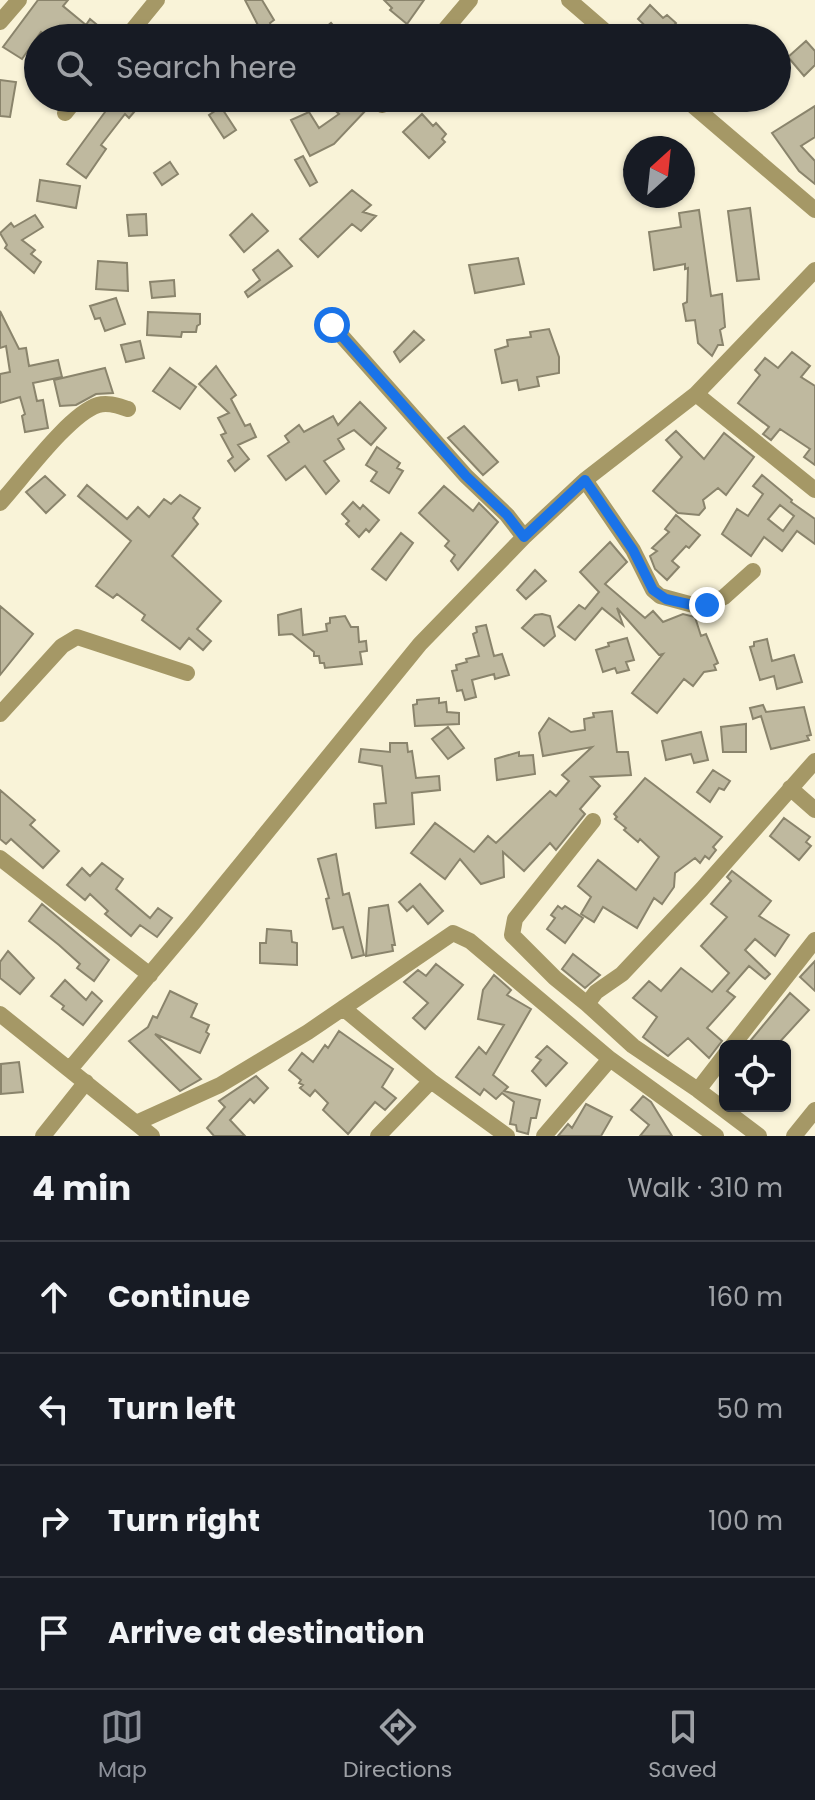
<!DOCTYPE html>
<html lang="en">
<head>
<meta charset="utf-8">
<style>
	body { margin:0; font-family:Poppins,sans-serif; background:#20242c; color:#f1f3f6 }
	.controls { position:absolute; right:24px; bottom:24px; display:grid; overflow:hidden; border-radius:12px; box-shadow:0 2px 6px #0004 }
	.controls button { width:72px; height:72px; display:grid; place-items:center; padding:0; border:0; border-bottom:2px solid #363941; background:#171b24; color:#f1f3f6; font:40px sans-serif }
	.compass { position:absolute; left:623px; top:136px; width:72px; height:72px; border-radius:50%; background:#171b24; box-shadow:0 2px 6px #0004; rotate:27deg }
	.stop { position:absolute; width:24px; height:24px; margin:-18px; border:6px solid #1a73e8; border-radius:50%; background:#fff }
	.stop.end { background:#1a73e8; border-color:#fff; box-shadow:0 2px 8px #0008 }
	.list { margin:0; padding:0; list-style:none }
	h2 { display:flex; justify-content:space-between; align-items:center; height:104px; margin:0; padding:0 32px; font-size:34px }
	h2 small { font-size:26px; font-weight:400; color:#9ea1a6 }
	.list li { display:grid; grid-template-columns:52px 1fr auto; gap:24px; align-items:center; box-sizing:border-box; height:112px; padding:0 32px; border-top:2px solid #363941 }
	.list b { display:block; font-size:30px; white-space:nowrap }
	.list em { font-size:26px; font-style:normal; color:#9ea1a6 }
	.icon { flex:none; width:44px; height:44px; fill:none; stroke:currentColor; stroke-width:2; stroke-linecap:round; stroke-linejoin:round }
	.map { position:relative; flex:none; width:815px; height:1136px; overflow:hidden }
	.search { position:absolute; background:#171b24; box-shadow:0 2px 6px #0004; left:24px; right:24px; top:24px; height:88px; display:flex; align-items:center; gap:20px; box-sizing:border-box; padding:0 28px; border-radius:44px; color:#9ea1a6; font-size:30px }
	.sheet { height:552px; background:#171b24 }
	nav { display:flex; justify-content:space-around; align-items:center; box-sizing:border-box; height:112px; border-top:2px solid #363941; background:#171b24; font-size:22px; color:#9ea1a6 }
	nav a { display:grid; justify-items:center; gap:4px }
	nav .on { color:#8c9099 }
	.map>svg:first-child { display:block }
	.building { fill:#bfb99f; stroke:#8a846c; stroke-width:2; fill-rule:evenodd }
	.lines { fill:none; stroke-linecap:round; stroke-linejoin:round }
	.minor { stroke:#a59866; stroke-width:16 }
	.route { stroke:#1a73e8; stroke-width:10 }
</style>
</head>
<body>
<div class="map">
<svg width="815" height="1136" viewBox="0 0 815 1136">
	<rect width="100%" height="100%" fill="#f9f3d8"/>
	<path class="building" d="M38,0H68L63,6L86,25L90,19L101,28L92,38H49L41,32L22,59L3,47Z
		M245,0H262L274,20L270,23L272,28L262,33Z
		M384,0H424L407,24L390,10L392,8Z
		M650,5L663,18L667,15L676,23L663,38H658L638,19Z
		M331,23L344,38H313Z
		M806,41L815,51V65L804,76L788,57Z
		M0,80L16,82L10,117L0,116Z
		M106,98H146L129,118L125,114L101,145L106,149L86,178L67,164L105,112L99,107Z
		M341,98H358L368,108L334,144L310,156L291,120L309,112L319,128L339,114L328,104Z
		M815,106V137L801,146L815,161V184L799,171L772,133Z
		M221,107L236,130L224,138L209,115Z
		M422,114L433,126L436,123L446,134L442,139L445,142L429,158L403,132Z
		M303,156L317,182L310,186L295,160Z
		M170,162L178,174L162,185L154,173Z
		M40,180L80,186L76,208L37,201Z
		M352,190L371,205L363,212L376,216L361,231L352,224L318,257L300,239Z
		M750,208L759,279L737,281L728,211Z
		M699,210L711,296L722,294L725,327L720,330L723,345H718L712,356L698,343L695,320L686,321L683,304L687,302L688,268L685,269V264L654,270L649,232L681,227L679,213Z
		M146,214L147,235L129,236L127,215Z
		M252,214L268,231L244,252L230,235Z
		M35,215L43,227L22,240L35,250L31,254L41,262L34,273L5,248L7,245L0,233L11,223L14,227Z
		M278,250L292,266L248,297L245,292L260,280L253,270Z
		M518,258L524,284L475,293L469,265Z
		M98,261L127,263L128,291L96,289Z
		M174,280L175,296L152,298L150,282Z
		M116,298L125,324L105,331L100,318L95,319L90,306Z
		M0,311L19,349L26,348L29,366L58,360L62,377L33,383L37,401L43,400L48,428L25,432L22,416L25,414L20,397L0,403V374L10,372L6,346L0,348Z
		M148,312L200,314V324L197,326L196,332H182L181,337L147,335Z
		M549,329L559,357V373L537,377L539,386L519,390L517,380L502,383L495,350L508,346L507,340L531,337L530,332Z
		M414,331L424,340L400,362L394,352Z
		M140,341L144,358L126,362L121,345Z
		M792,352L810,366L801,377L815,386V465L804,457L810,449L780,429L771,440L763,434L769,427L738,403L760,375L755,370L765,358L778,368Z
		M216,366L236,395L231,399L245,426L250,424L256,437L238,445L249,459L235,471L228,461L233,457L221,435L226,433L218,418L229,413L199,384Z
		M105,368L113,393L96,394L76,405L60,406L54,380Z
		M170,368L196,387L180,409L153,391Z
		M360,402L386,428L371,445L354,430L338,439L344,449L324,461L339,481L326,494L305,466L286,480L268,456L289,442L285,436L299,425L304,432L333,416L338,425Z
		M464,426L498,462L483,475L448,438Z
		M676,431L704,459L724,433L754,457L726,495L718,488L703,500L705,508L699,515L678,513L653,491L682,457L666,440Z
		M377,447L400,463L397,468L403,471L389,493L371,481L377,472L366,465Z
		M762,475L792,500L791,502L815,519V544L797,531L782,551L764,537L751,556L722,534L737,509L748,516L763,494L753,486ZM780,505L794,516L783,531L768,519Z
		M45,476L65,495L46,513L26,492Z
		M87,485L127,519L138,507L149,517L164,499L171,504L180,495L200,508L193,518L198,524L172,556L221,601L197,629L211,641L203,650L189,638L180,649L142,620L145,615L117,594L113,598L96,586L131,541L78,496Z
		M444,486L473,511L479,503L498,522L458,570L451,561L455,555L445,546L449,541L419,513Z
		M353,502L360,509L363,505L379,520L369,532L366,529L359,537L346,524L349,521L342,514Z
		M676,515L700,535L689,548L686,546L672,561L679,567L667,580L655,569L650,556L657,551L652,548L669,532L665,529Z
		M401,533L413,543L386,580L372,569Z
		M610,542L627,562L605,584L645,618L653,611L663,622L683,614L695,617L701,636L706,634L718,663L714,665L716,670L704,672L693,686L684,679L657,713L632,693L663,654L659,655L617,608L623,625L602,608L575,640L558,627L579,605L585,609L599,592L580,572Z
		M535,570L546,581L526,599L517,590Z
		M0,606L33,634L0,675Z
		M301,609L303,635L327,631L326,624L330,623V618L345,616L351,627H358L359,642L366,641L367,651L360,652L362,664L325,668L324,663H320L319,656H314V652L292,634L279,635L278,615Z
		M542,614L550,616L555,636L544,646L522,628L535,615Z
		M486,625L494,656L502,654L509,675L495,679L494,674L472,680L476,697L465,700L462,690L457,691L452,671L457,670L456,665L467,662L466,659L479,656L473,634L477,632L476,627Z
		M627,638L634,660L626,662L629,670L617,673L615,668L603,672L596,650L609,646L608,643Z
		M767,639L772,661L794,655L802,682L777,689L774,676L760,680L750,647L754,646V642Z
		M439,698V703L446,702L447,712L459,713V724L415,726L413,705L417,704V700Z
		M763,705L766,712L804,707L811,735L807,736L809,740L771,749L761,716L753,719L750,708Z
		M612,711L617,752H628L631,775L591,777L600,786L580,809L585,814L556,850L550,843L524,871L503,852L504,877L481,884L460,859L445,879L411,853L435,823L474,852L488,836L496,843L550,791L556,796L569,781L562,775L592,747L543,756L539,733L549,718L571,732L585,730L584,719L594,717L593,713Z
		M746,724V752H723L721,727Z
		M448,727L464,748L448,759L432,739Z
		M701,732L708,760L694,763L691,754L666,760L662,741Z
		M390,743H407L408,752L412,751L416,778L439,776L440,790L412,793L414,824L376,828L374,804L386,803L382,766L359,762L361,749L390,752Z
		M519,752V756L533,755L535,774L497,780L495,759Z
		M713,770L730,781L724,790L719,788L710,802L697,792Z
		M645,778L722,837L713,847L716,850L709,859L705,856L700,863L695,858L675,873L674,887L662,904L654,898L637,928L603,907L594,922L581,914L591,897L578,886L598,860L636,890L659,857L640,839L638,842L624,830L626,828L615,819L617,817L614,814Z
		M0,790L35,820L30,825L59,851L43,868L11,839L6,844L0,839Z
		M784,818L810,837L806,842L811,846L799,860L770,836Z
		M336,854L343,895L349,893L364,955L352,958L343,927L333,929L326,899L329,898L318,859Z
		M102,863L123,879L116,889L150,918L158,908L172,918L157,937L140,925L131,936L105,914L108,911L90,894L85,900L67,885L82,868L90,876Z
		M732,871L771,901L759,916L789,935L775,956L755,939L745,950L770,974L765,979L749,966L727,991L735,997L707,1028L722,1041L709,1058L688,1038L668,1056L643,1037L657,1017L633,998L649,981L661,991L681,968L712,992L729,973L701,946L727,917L711,904L731,881L727,877Z
		M420,884L443,911L428,924L413,906L407,911L399,902Z
		M42,904L109,960L94,981L77,968L80,964L59,945L29,921Z
		M388,905L395,945H392L393,951L366,956L369,908Z
		M558,906L562,909L565,906L583,918L565,943L547,929L555,918L551,915Z
		M267,929L291,931L292,942L297,943V965L260,963V943H266Z
		M8,951L34,978L20,994L0,978V962Z
		M573,954L600,975L585,988L562,969Z
		M815,961V991L800,977Z
		M436,964L463,985L425,1029L413,1018L428,1003L404,982L418,970L426,976Z
		M494,975L511,990L507,995L531,1009L493,1075L508,1087L504,1091L540,1100L536,1118H531L528,1134L517,1131L516,1125L510,1124L514,1102L502,1093L496,1099L484,1089L480,1095L456,1077L479,1047L486,1054L504,1025L478,1019L483,990Z
		M65,980L86,1000L92,992L102,1001L83,1025L62,1009L64,1006L51,996Z
		M170,991L197,1004L191,1017L209,1025L206,1032L209,1034L200,1053L155,1034L201,1079L180,1091L129,1041L148,1027L153,1016L157,1018Z
		M790,993L809,1010L776,1046H746Z
		M339,1031L393,1069L382,1087L396,1098L385,1110L375,1102L348,1134L323,1110L328,1103L315,1090L310,1096L300,1088L303,1085L299,1083L301,1080L289,1070L302,1053L313,1062L325,1045L328,1048Z
		M547,1046L567,1063L546,1086L532,1071L541,1060L536,1057Z
		M19,1062L23,1092L1,1094V1064Z
		M256,1076L268,1088L254,1103L250,1099L230,1120L245,1136H214L207,1128L225,1107L219,1101Z
		M643,1096L651,1102L672,1136H640L649,1125L631,1110Z
		M586,1104L612,1117L601,1136H558L568,1124L572,1128Z"/>
	<g class="lines">
		<path class="minor" d="M569,0L613,38
			M0,22L19,0
			M126,38L157,0
			M438,38L470,0
			M684,98L815,210
			M382,105L388,98
			M65,113L77,98
			M332,325L466,476L507,515L524,537
			M696,394L815,490
			M585,480L633,550L653,590L660,596L697,606L707,605L724,597L753,571
			M0,503C22,479 69,414 98,405C108,402 118,406 128,409
			M0,714L62,646L77,637L187,673
			M790,788L815,810
			M593,821L515,919L512,935L555,978L587,1004L596,992L622,974L702,889L815,761
			M0,858L150,975
			M587,1004L633,1046L698,1090
			M343,1008L431,1081L507,1136
			M0,1014L152,1136
			M732,1046L815,940
			M725,1055L698,1090L759,1136
			M70,1069L193,923L420,644L524,537L585,480L696,394L815,270
			M136,1123L220,1085L308,1032L453,933L470,941L610,1059L716,1136
			M43,1136L86,1082
			M378,1136L431,1081
			M544,1136L610,1059
			M794,1136L815,1110"/>
	</g>
	<g class="lines">
		<path class="route" d="M332,325L466,476L507,515L524,537L585,480L633,550L653,590L666,599L697,606L707,605"/>
	</g>
</svg>
<div class="controls">
<button><svg class="icon" aria-label="locate" viewBox="0 0 24 24"><circle cx="12" cy="12" r="6"/><path d="M12 2v4M12 18v4M2 12h4M18 12h4"/></svg></button>
</div>
<svg class="compass" viewBox="-18 -18 36 36"><path d="M0-13l5 13h-10z" fill="#e53935"/><path d="M0 13l5-13h-10z" fill="#9ea1a6"/></svg>
<div class="stop" style="left:332px;top:325px"></div>
<div class="stop end" style="left:707px;top:605px"></div>
<div class="search"><svg class="icon" aria-label="search" viewBox="0 0 24 24"><circle cx="10" cy="10" r="6"/><path d="M15 15l6 6"/></svg>Search here</div>
</div>
<section class="sheet">
<h2>4 min<small>Walk · 310 m</small></h2>
<ul class="list">
<li><svg class="icon" aria-label="ahead" viewBox="0 0 24 24"><path d="M12 20V5M6 11l6-6 6 6"/></svg><div><b>Continue</b></div><em>160 m</em></li>
<li><svg class="icon" aria-label="left" viewBox="0 0 24 24"><path d="M17 20v-9H6M10 6l-5 5 5 5"/></svg><div><b>Turn left</b></div><em>50 m</em></li>
<li><svg class="icon" aria-label="right" viewBox="0 0 24 24"><path d="M7 20v-9h11M14 6l5 5-5 5"/></svg><div><b>Turn right</b></div><em>100 m</em></li>
<li><svg class="icon" aria-label="arrive" viewBox="0 0 24 24"><path d="M6 21V4h12l-3 4 3 4H6"/></svg><div><b>Arrive at destination</b></div></li>
</ul>
</section>
<nav>
<a class="on"><svg class="icon" aria-label="map" viewBox="0 0 24 24"><path d="M3 6l6-2 6 2 6-2v14l-6 2-6-2-6 2zM9 4v14M15 6v14"/></svg>Map</a>
<a><svg class="icon" aria-label="directions" viewBox="0 0 24 24"><path d="M12 3l9 9-9 9-9-9zM9 14v-3h6M13 9l2 2-2 2"/></svg>Directions</a>
<a><svg class="icon" aria-label="saved" viewBox="0 0 24 24"><path d="M7 4h10v16l-5-4-5 4z"/></svg>Saved</a>
</nav>
</body>
</html>
